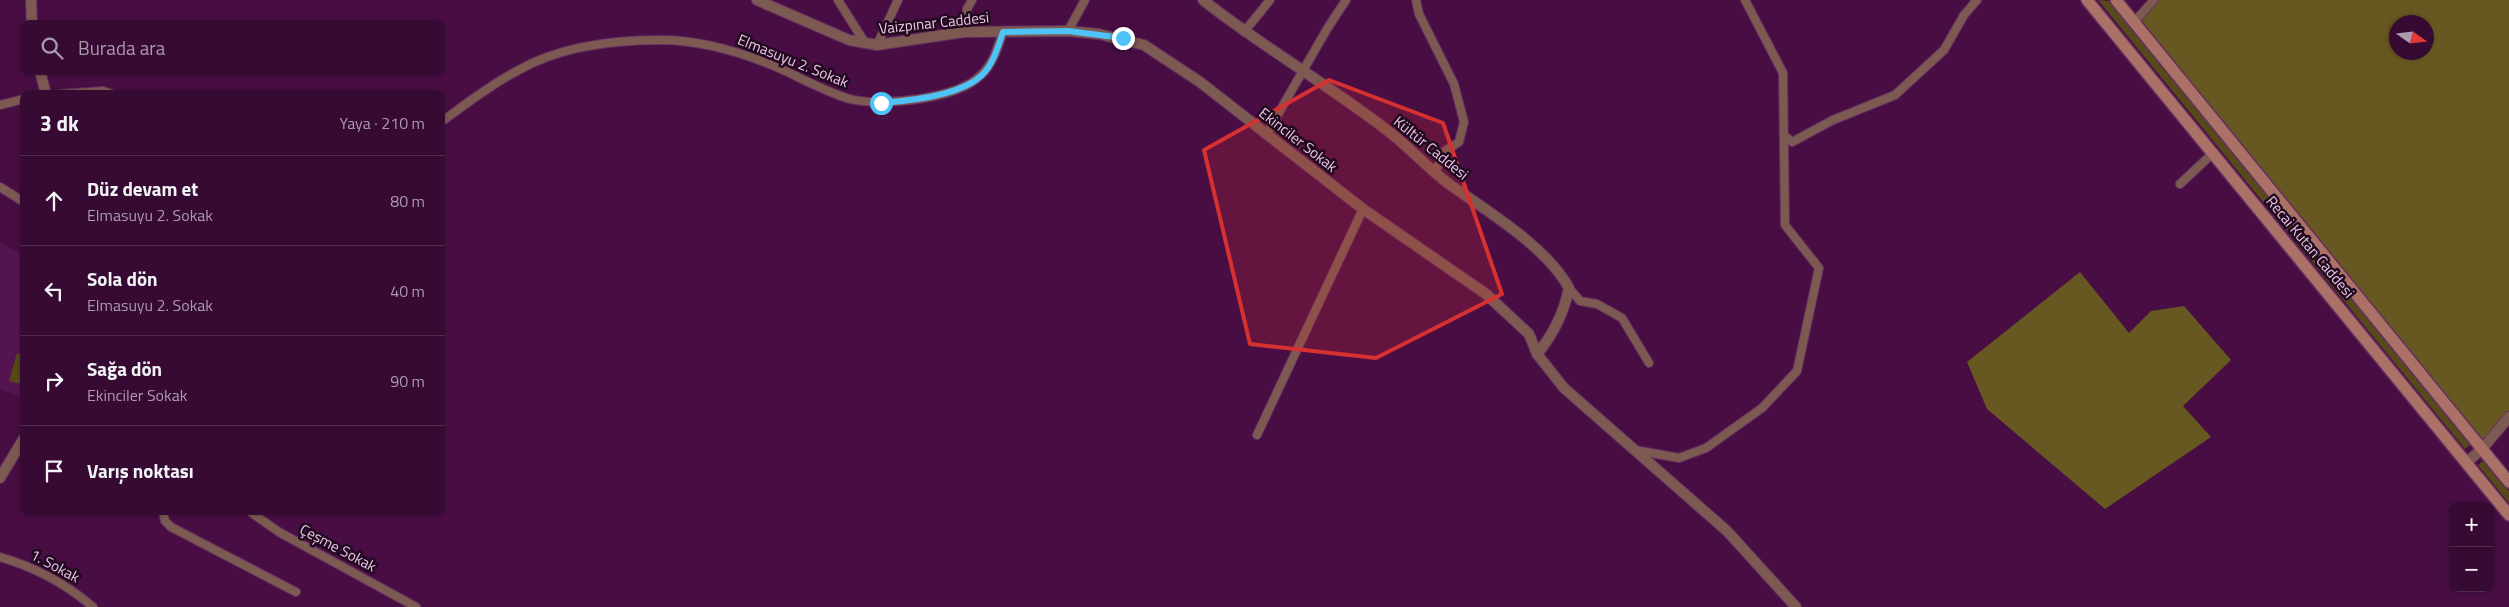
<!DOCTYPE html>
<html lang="tr">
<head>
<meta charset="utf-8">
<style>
	body { margin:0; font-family:"Titillium Web",sans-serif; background:#41183e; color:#f1f3f6 }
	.controls { position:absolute; right:15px; bottom:15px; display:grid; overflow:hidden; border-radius:10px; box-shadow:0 1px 4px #0004 }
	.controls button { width:45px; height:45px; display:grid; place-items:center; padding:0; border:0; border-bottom:1px solid #502b4d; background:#360a32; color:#f1f3f6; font:25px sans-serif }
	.compass { position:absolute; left:2389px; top:15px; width:45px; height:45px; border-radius:50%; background:#360a32; box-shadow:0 1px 4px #0004; rotate:104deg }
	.stop { position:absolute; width:15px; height:15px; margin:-11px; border:4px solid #4fc3f7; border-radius:50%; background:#fff }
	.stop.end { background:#4fc3f7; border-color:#fff; box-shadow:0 1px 5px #0008 }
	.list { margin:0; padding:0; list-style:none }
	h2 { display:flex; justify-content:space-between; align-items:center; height:65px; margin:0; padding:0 20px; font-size:21px }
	h2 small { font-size:16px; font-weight:400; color:#aa9aac }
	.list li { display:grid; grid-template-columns:32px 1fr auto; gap:15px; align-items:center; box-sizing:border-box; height:90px; padding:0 20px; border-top:1px solid #502b4d }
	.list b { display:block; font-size:19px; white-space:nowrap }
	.list p { margin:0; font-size:16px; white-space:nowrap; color:#aa9aac }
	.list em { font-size:16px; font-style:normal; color:#aa9aac }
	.icon { flex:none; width:28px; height:28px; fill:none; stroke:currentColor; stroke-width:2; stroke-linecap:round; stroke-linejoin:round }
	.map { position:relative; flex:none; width:2509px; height:607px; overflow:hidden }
	.search { position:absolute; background:#360a32; box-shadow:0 1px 4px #0004; left:20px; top:20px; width:425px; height:55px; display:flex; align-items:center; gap:12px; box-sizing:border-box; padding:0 18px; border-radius:10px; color:#aa9aac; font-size:19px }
	.panel { position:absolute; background:#360a32; box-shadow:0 1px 4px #0004; left:20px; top:90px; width:425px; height:425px; border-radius:10px }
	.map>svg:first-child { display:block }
	.built { fill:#54144f }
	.green { fill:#57491a }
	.forest { fill:#675721; fill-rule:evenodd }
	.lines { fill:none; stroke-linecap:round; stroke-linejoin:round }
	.minor-casing { stroke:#652f60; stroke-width:10 }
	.tertiary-casing { stroke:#652f60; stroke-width:12 }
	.secondary-casing { stroke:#652f60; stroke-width:14 }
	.minor { stroke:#7c5951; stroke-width:8 }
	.tertiary { stroke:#7c5951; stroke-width:10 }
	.secondary { stroke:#aa7166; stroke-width:11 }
	.route { stroke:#4fc3f7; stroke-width:6 }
	.marked { fill:#d73031; fill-opacity:0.2; stroke:#d73031; stroke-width:4; stroke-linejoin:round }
	.labels { text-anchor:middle; stroke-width:5; stroke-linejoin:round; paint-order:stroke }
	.street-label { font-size:15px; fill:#e9c6e3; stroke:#21091f }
</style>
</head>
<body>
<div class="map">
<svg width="2509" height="607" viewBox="0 0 2509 607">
	<rect width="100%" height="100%" fill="#480e43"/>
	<path class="built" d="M0,243L24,255V398L0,389Z"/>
	<path class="green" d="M2098,0L2109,1L2471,444L2465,449Z
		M17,353L24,355V385L9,381Z
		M2484,460L2509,491V503L2478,465Z"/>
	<path class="forest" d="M2151,0H2509V414L2482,449L2134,22ZM2396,22H2426V52H2396Z
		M2080,272L2129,333L2151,311L2184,306L2231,360L2183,406L2211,437L2105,509L1987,409L1967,362Z"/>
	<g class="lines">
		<defs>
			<path id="minor" d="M838,0L865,43
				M1416,0L1419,14L1454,84L1464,122L1459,142L1445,151L1435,172
				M2134,22L2154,0
				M1068,31L1085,0
				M964,32L967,9L972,0
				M1244,32L1270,0
				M877,45L898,0
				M61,94L103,91L112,94
				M0,105L24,99
				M441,122C466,104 490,85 517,71C558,47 613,40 660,40C702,40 742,52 781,69C803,79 826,92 850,99C881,107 958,99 981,75C993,64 998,47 1003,32
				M1266,135L1327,29L1346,0
				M1785,136L1792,142L1833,120L1895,95L1944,50L1964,15L1977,0
				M2180,184L2213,153
				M0,187L24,202
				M1569,288L1580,301L1597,304L1622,318L1649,363
				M1257,435L1363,209
				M1635,450L1679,458L1706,448L1762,408L1797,371L1819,268L1785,225L1783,73L1745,0
				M163,511L165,521L171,527L296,592
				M249,511L279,532L416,607
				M0,557C35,567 65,583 93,607"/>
			<path id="tertiary" d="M31,0L32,24
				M757,0L849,40L877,45L964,32L1068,31L1099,34L1144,45L1200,82L1363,209L1486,294L1529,334L1537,354L1564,388L1727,531L1796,607
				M1203,0C1264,48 1331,86 1392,134C1412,150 1429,169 1449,184C1488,212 1546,246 1569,288C1564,312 1552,336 1537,354
				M40,71L46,94
				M2467,462L2482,449L2509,417
				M0,478L24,438"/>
			<path id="secondary" d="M2087,0L2509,515
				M2116,0L2509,482"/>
		</defs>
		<use href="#minor" class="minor-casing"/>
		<use href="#tertiary" class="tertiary-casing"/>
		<use href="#secondary" class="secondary-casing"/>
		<use href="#minor" class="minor"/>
		<use href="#tertiary" class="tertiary"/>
		<use href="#secondary" class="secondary"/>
	</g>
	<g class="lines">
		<path class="route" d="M881,103C909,101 960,95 981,76C993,65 998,47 1003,32L1068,31L1123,38"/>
	</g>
	<path class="marked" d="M1329,80L1443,123L1502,294L1376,358L1250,344L1204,150Z"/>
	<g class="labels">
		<g class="street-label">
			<text transform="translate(934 23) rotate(-6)" y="5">Vaizpınar Caddesi</text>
			<text transform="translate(793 61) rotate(22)" y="5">Elmasuyu 2. Sokak</text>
			<text transform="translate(1298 140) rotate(38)" y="5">Ekinciler Sokak</text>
			<text transform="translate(1431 148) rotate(39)" y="5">Kültür Caddesi</text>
			<text transform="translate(2310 247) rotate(50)" y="5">Recai Kutan Caddesi</text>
			<text transform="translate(338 548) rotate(28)" y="5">Çeşme Sokak</text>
			<text transform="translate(55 566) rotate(28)" y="5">1. Sokak</text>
		</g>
	</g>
</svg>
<div class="controls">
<button>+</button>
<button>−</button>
</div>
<svg class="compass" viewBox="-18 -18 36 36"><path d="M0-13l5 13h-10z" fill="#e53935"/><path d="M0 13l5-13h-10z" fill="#aa9aac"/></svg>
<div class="stop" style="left:881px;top:103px"></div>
<div class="stop end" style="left:1123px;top:38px"></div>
<div class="search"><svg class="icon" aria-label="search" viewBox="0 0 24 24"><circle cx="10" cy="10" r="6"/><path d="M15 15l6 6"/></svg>Burada ara</div>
<section class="panel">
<h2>3 dk<small>Yaya · 210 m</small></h2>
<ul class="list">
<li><svg class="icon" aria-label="ahead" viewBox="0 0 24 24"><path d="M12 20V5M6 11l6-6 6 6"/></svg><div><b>Düz devam et</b><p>Elmasuyu 2. Sokak</p></div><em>80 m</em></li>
<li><svg class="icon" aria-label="left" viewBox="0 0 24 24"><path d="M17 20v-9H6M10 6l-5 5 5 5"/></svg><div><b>Sola dön</b><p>Elmasuyu 2. Sokak</p></div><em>40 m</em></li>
<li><svg class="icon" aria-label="right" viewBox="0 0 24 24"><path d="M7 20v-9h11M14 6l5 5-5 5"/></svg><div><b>Sağa dön</b><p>Ekinciler Sokak</p></div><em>90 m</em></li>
<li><svg class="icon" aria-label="arrive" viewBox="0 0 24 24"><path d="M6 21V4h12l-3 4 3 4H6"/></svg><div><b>Varış noktası</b></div></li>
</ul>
</section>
</div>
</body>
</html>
